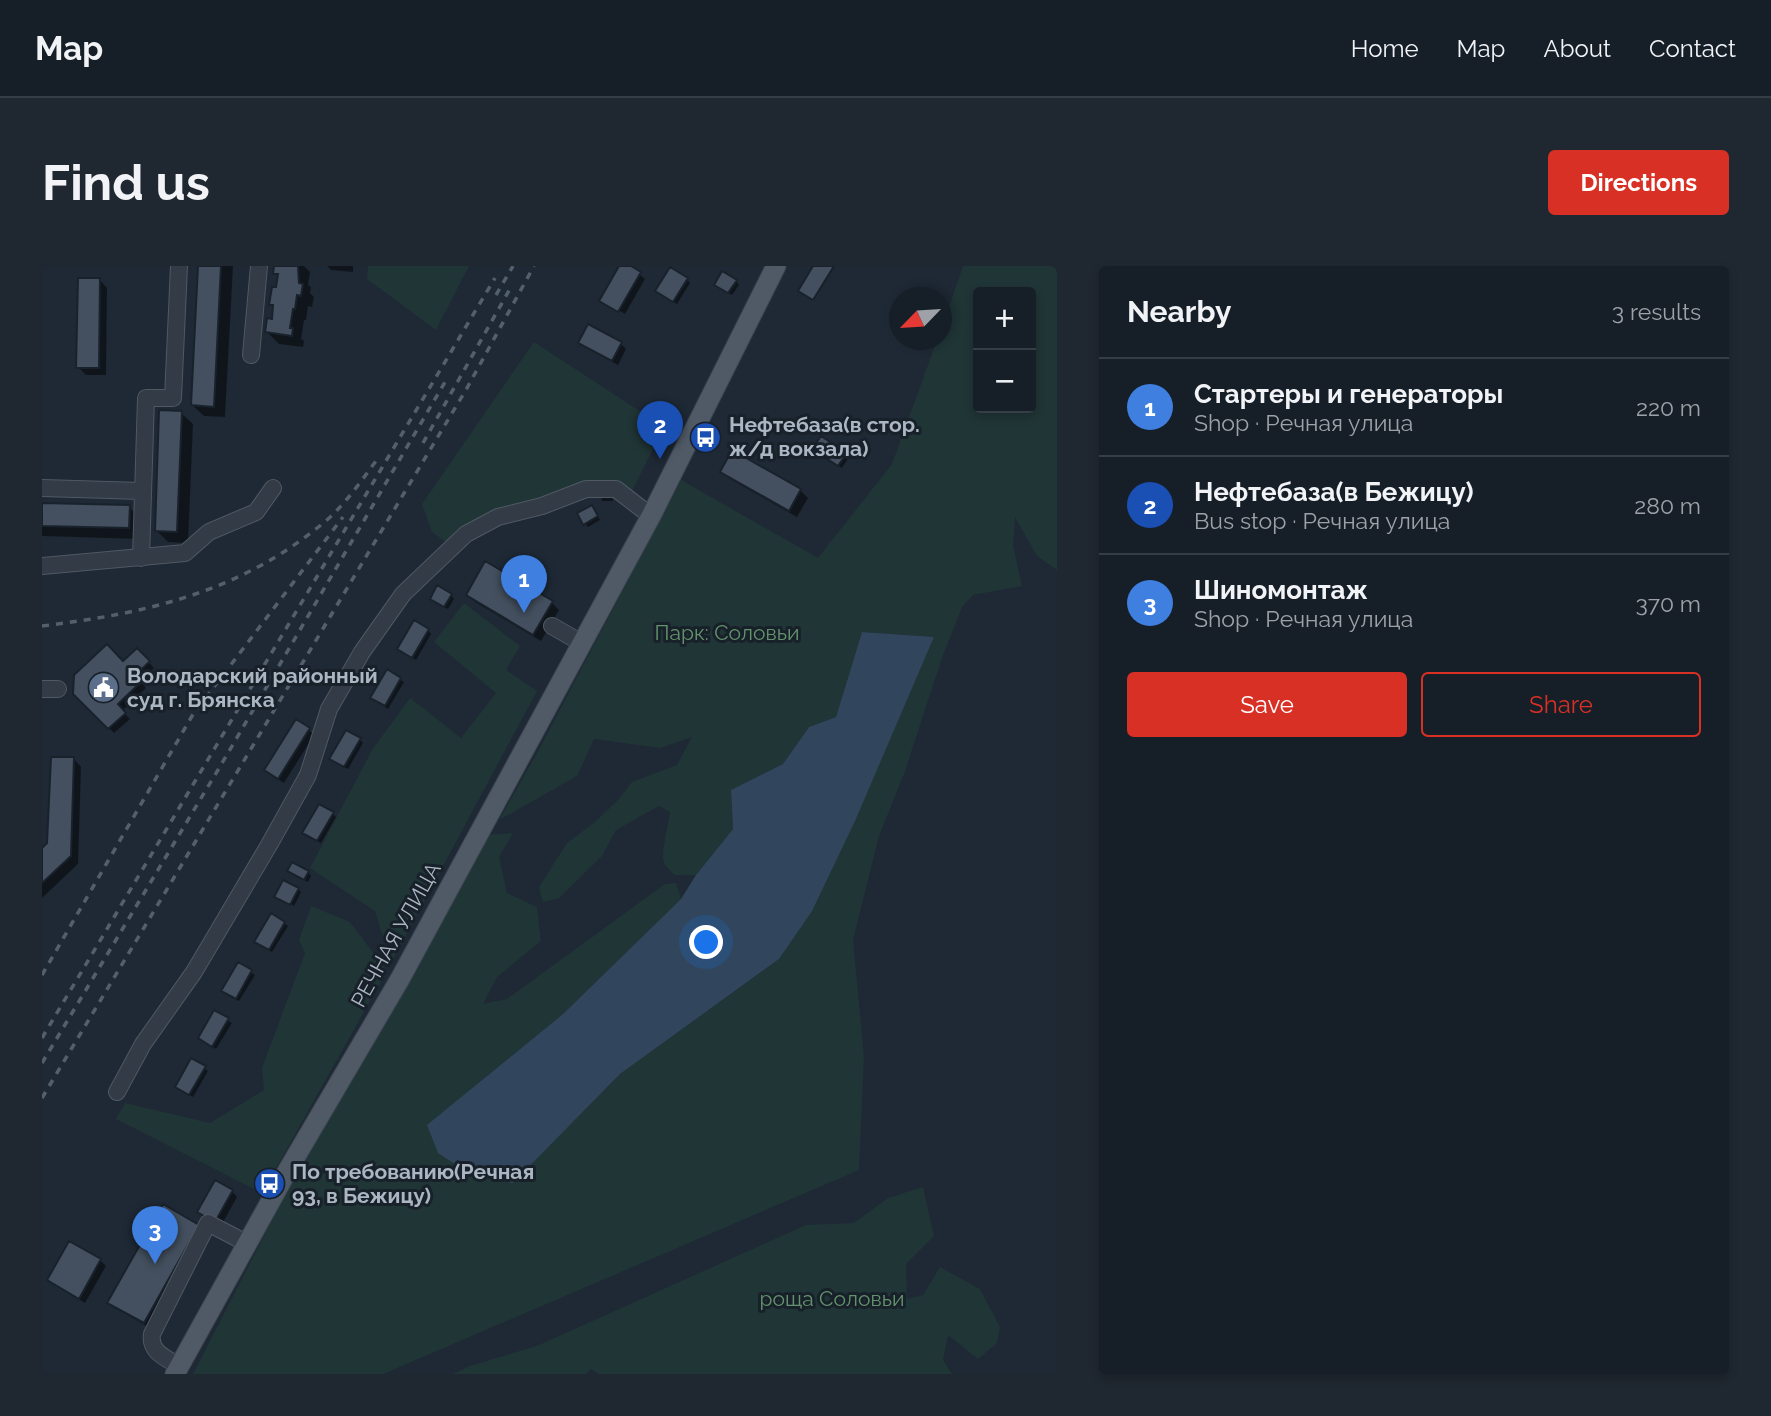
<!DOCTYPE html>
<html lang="en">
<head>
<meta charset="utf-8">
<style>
	body { margin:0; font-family:Raleway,sans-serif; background:#1f2730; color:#f1f3f6 }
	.controls { position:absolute; right:21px; top:21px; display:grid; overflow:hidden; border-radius:7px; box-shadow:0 4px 10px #0003 }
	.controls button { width:63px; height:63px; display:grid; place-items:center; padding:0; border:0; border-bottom:2px solid #353d45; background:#161f28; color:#f1f3f6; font:35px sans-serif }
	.compass { position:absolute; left:847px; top:21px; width:63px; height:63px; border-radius:50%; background:#161f28; box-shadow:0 4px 10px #0003; rotate:245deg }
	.you { position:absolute; left:665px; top:677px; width:24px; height:24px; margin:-18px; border:5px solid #fff; border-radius:50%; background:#1a73e8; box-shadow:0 0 0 10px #1a73e833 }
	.badge { display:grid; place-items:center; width:46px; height:46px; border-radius:50%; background:#d93025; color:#fff; font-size:23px; font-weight:700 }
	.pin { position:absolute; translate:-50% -58px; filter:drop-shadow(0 2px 4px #0008) }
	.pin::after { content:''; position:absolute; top:37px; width:24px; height:21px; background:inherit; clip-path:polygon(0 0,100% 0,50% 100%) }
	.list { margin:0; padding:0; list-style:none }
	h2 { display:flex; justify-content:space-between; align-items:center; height:91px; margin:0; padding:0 28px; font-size:30px }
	h2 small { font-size:23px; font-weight:400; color:#9ea2a8 }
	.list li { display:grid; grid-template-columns:46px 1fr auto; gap:21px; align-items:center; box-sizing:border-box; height:98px; padding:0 28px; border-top:2px solid #353d45 }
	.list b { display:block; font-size:26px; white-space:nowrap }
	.list p { margin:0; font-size:23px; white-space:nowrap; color:#9ea2a8 }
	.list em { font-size:23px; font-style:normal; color:#9ea2a8 }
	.actions { display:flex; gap:14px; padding:21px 28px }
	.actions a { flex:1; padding:16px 0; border:2px solid #d93025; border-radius:7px; text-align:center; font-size:24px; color:#d93025 }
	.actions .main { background:#d93025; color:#fff }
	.map { position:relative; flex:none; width:1015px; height:1108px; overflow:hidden; border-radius:7px }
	header { display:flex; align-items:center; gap:42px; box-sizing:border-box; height:98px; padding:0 35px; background:#161f28; border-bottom:2px solid #353d45 }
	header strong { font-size:33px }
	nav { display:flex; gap:38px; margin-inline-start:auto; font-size:24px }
	.intro { display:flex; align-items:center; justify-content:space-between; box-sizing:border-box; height:168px; padding:0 42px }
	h1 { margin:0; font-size:49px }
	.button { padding:18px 32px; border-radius:7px; background:#d93025; color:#fff; font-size:24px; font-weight:700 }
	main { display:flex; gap:42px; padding:0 42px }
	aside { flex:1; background:#161f28; border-radius:7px; box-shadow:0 4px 10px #0003 }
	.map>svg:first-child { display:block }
	.green { fill:#203536; fill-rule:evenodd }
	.water { fill:#31465d }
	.shadow { fill:#0007 }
	.building { fill:#44505f; stroke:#19222c; stroke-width:2 }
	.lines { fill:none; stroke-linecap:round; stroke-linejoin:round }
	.minor-casing { stroke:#4f5964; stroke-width:18 }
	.major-casing { stroke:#3b444f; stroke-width:21 }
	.minor { stroke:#323b46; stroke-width:16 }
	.major { stroke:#4f5a66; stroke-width:19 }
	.rail { stroke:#535f6d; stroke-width:3.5; stroke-dasharray:7 7; stroke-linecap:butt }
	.labels { text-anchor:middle; stroke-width:6; stroke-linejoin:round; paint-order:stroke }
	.poi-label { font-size:21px; font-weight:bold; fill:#abb6c3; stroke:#18202a; text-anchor:start }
	.park-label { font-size:21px; fill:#63936c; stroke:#18202a }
	.street-label { font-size:21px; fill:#abb6c3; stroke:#18202a }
</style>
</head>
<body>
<header>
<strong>Map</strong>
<nav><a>Home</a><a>Map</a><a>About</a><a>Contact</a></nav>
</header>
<div class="intro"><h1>Find us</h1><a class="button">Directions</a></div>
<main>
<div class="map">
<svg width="1015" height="1108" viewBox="0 0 1015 1108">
	<rect width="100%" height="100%" fill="#1e2935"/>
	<path class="green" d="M326,0H427L394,64L325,13Z
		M921,0H1015V304L995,290L973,251L971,279L980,320L931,329L920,341L900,392L862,508L837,570L811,674L822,791L817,904L341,1108H151L254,908L439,569L471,567L457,591L465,627L495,641L499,675L455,711L441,738L465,733L623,618L634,617L639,633L521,748L428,824L431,910L471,917L578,808L737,693L834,505L892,371L820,366L794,451L767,461L741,498L689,524L691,563L654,609H633C630,606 623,601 622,596C618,587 627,558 628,546L617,540L574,564L560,590L517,632L501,636L497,621L525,577L553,556L577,533L590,516L635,499L650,471L618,482L552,473L535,510L457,554L494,489L639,214L776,292L850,198L895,74H900V61ZM936,26H989V142H936Z
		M492,76L622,161L588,229L543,220L405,277L390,266L380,238Z
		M422,337L478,380L464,404L495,425L349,697L333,645L268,602L330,484L368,432L419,472L454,427L392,376Z
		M269,640L308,656L345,705L220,927L74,853L83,837L168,857L222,824L220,802L263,687L257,674Z
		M881,921L892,970L864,998L865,1033L881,1029L898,1001L938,1023L958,1061L955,1077L936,1093L906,1069L901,1094L910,1108H557L549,1103L544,1108H411L428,1100L497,1079L764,959L812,957L846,932Z"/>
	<path class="water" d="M820,366L892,371L813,555L770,645L737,693L578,808L471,917L431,910L396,887L385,859L521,748L639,633L654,609L691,563L689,524L741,498L767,461L794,451Z"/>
	<path class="shadow" d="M157,0H191L183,151L162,150L150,139Z
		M234,0H262L268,6L266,19L269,21L268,27L272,31L270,41L266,40L264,54H262L259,73L262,75L261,81L237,78L225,66L231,55L233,42L229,38L236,23L237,11L233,7Z
		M285,0H311V6L289,4Z
		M579,0H586L603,13L583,48L563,36Z
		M773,0H793L772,34L758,25Z
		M645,13L648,17L635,38L619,28Z
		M58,14L65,22L64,109H44L36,101Z
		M694,15L697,19L690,29L678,22Z
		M538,76L579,78L584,83L576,99L544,82Z
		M139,147L151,158L146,277L126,276L114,264Z
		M776,186L804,188L807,191L800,202Z
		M680,206L758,224L766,232L755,251L688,213Z
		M559,230H570L571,235H560Z
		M0,239L87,241L99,253L98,273L0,270Z
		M553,245L558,254L546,261L543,257Z
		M409,329L412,333L406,343L393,336Z
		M426,329L510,337L517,344L499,375L433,336Z
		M386,364L389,368L374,394L361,386Z
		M95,384L112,402L98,415L104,422L80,445L88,453L72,467L33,428L81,397Z
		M345,406L362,416L346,443L330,432Z
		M267,464L272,469L242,517L230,509Z
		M318,474L321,477L306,503L293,496Z
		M32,493L39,501L36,598L0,632V585L7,578Z
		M291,548L294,551L279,577L266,570Z
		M266,606L269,610L266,616L251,608Z
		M256,623L259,626L252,640L236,631Z
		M242,657L246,660L230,686L217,679Z
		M196,698L213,709L197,735L184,728Z
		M173,746L190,757L174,783L158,772Z
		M150,794L166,805L151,831L138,823Z
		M190,925L195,931L179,960L157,946Z
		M156,960L108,1062L73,1042L68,1036Z
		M58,994L64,1000L43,1037L7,1014Z"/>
	<path class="building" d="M156,0H179L172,141L149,139Z
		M232,0H256L257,17L261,18L259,30L255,29L253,43H251L248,62H251L250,70L223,66L225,52L230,53L231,39H227L230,21H234L236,8H231Z
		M577,0H589L599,6L576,46L557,35Z
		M771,0H792L771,34L756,25Z
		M628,1L646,12L631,36L613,25Z
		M680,5L695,14L686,27L672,19Z
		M36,12H58L57,102H34Z
		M546,58L580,76L570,95L536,77Z
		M117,144L140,145L135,266L113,265Z
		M779,170L805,187L796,200L770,183Z
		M690,184L759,223L747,245L678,206Z
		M0,237L88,239L87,262L0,260Z
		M550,239L556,250L541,259L535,247Z
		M443,295L511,335L491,369L424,329Z
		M395,319L410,328L402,341L388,333Z
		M372,354L387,363L370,392L355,383Z
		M65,378L81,395L95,382L108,395L94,409L100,415L76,438L84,447L66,463L31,428L32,409Z
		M345,403L359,412L343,440L328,432Z
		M254,453L268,462L236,513L222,504Z
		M304,464L319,472L302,501L287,493Z
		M9,491H32L29,590L0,617V582L5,577Z
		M277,538L292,546L275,575L260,567Z
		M250,596L267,605L262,614L245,605Z
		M241,614L257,622L248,639L232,631Z
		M229,647L243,656L227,684L212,676Z
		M196,696L210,704L194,733L179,725Z
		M172,744L187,752L170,781L156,772Z
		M149,792L164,800L147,829L133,821Z
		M173,914L191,924L173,956L155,946Z
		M121,938L157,959L102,1057L65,1037Z
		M27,975L59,993L37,1033L5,1014Z"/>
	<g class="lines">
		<defs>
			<path id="minor" d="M209,89L217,0
				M0,222L100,225
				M99,292L104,132H131L137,0
				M0,300L143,287L167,266L214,246L231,222
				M510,360L538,376
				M0,423H16
				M75,826L101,778L152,706L227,579L266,509L287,443L320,386L361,328L424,268L456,251L500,240L544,223H574L609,250
				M137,1100C124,1092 107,1086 110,1068L166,957L206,978"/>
			<path id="major" d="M133,1108L247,902L358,713L609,250L734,0"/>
		</defs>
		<use href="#minor" class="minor-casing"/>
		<use href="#major" class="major-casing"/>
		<use href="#minor" class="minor"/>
		<use href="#major" class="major"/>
		<path class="rail" d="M454,29L471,0
			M381,177L469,21
			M0,360C107,347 202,325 286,253C306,235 321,212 337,191
			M0,709L150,450L301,251
			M0,772L453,12
			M0,797L176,504L403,116
			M0,832L425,122L492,0"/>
	</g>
	<defs>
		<symbol id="bus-disc" viewBox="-11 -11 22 22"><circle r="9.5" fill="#1a4fb4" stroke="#18202a"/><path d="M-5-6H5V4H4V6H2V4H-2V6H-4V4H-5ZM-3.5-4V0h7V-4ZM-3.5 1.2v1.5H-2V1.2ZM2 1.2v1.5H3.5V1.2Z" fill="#fff"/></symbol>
		<symbol id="civic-disc" viewBox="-11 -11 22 22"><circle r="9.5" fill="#5c6f8a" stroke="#18202a"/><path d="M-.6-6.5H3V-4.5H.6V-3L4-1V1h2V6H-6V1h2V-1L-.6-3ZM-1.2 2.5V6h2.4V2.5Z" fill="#fff"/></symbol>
	</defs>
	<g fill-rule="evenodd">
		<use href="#bus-disc" x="646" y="154" width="35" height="35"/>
		<use href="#civic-disc" x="44" y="404" width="35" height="35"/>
		<use href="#bus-disc" x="210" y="900" width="35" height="35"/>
	</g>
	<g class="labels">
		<g class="poi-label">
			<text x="687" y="166">Нефтебаза(в стор.<tspan x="687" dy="24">ж/д вокзала)</tspan></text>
			<text x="85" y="417">Володарский районный<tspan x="85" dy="24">суд г. Брянска</tspan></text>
			<text x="250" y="913">По требованию(Речная<tspan x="250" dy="24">93, в Бежицу)</tspan></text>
		</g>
		<g class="park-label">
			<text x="685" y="374">Парк: Соловьи</text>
			<text x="790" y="1040">роща Соловьи</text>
		</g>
		<g class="street-label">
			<text transform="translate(354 669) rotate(-61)" y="7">РЕЧНАЯ УЛИЦА</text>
		</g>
	</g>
</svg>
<div class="controls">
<button>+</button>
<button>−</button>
</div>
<svg class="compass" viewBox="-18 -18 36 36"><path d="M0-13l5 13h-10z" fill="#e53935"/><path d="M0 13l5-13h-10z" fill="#9ea2a8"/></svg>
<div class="you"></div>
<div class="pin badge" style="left:482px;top:347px;background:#3f7fe0">1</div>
<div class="pin badge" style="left:618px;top:193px;background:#1a4fb4">2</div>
<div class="pin badge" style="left:113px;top:998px;background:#3f7fe0">3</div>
</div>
<aside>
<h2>Nearby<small>3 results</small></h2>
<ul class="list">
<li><span class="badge" style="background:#3f7fe0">1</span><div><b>Стартеры и генераторы</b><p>Shop · Речная улица</p></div><em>220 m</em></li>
<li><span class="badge" style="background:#1a4fb4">2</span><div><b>Нефтебаза(в Бежицу)</b><p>Bus stop · Речная улица</p></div><em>280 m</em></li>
<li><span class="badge" style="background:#3f7fe0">3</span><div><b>Шиномонтаж</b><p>Shop · Речная улица</p></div><em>370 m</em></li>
</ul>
<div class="actions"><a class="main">Save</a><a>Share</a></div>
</aside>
</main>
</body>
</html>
